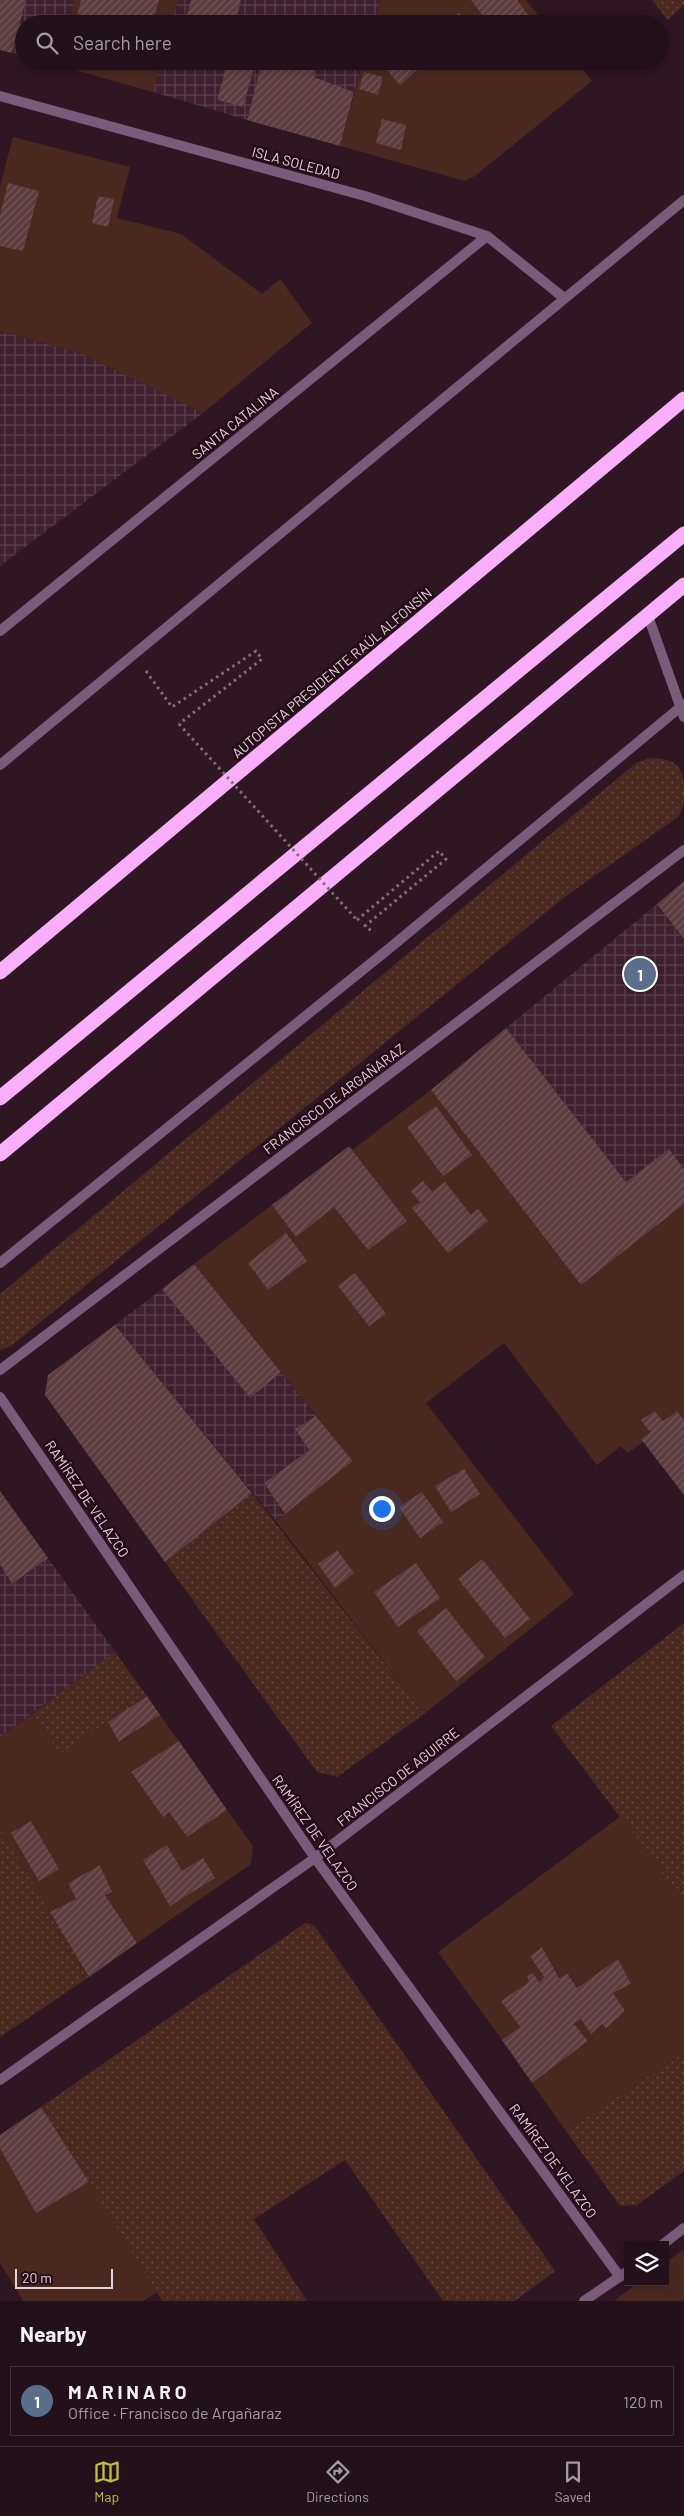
<!DOCTYPE html>
<html lang="en">
<head>
<meta charset="utf-8">
<style>
	body { margin:0; font-family:Barlow,sans-serif; background:#2a1923; color:#f1f3f6 }
	.controls { position:absolute; right:15px; bottom:15px; display:grid; overflow:hidden; border-radius:0px; box-shadow:0 2px 8px #0003 }
	.controls button { width:45px; height:45px; display:grid; place-items:center; padding:0; border:0; border-bottom:1px solid #3f3039; background:#22101a; color:#f1f3f6; font:25px sans-serif }
	.scale { position:absolute; left:15px; bottom:12px; width:98px; box-sizing:border-box; padding-left:5px; border:2px solid #e5d3db; border-top:0; font-size:14px; line-height:18px; white-space:nowrap; color:#e5d3db; -webkit-text-stroke:4px #240d19; paint-order:stroke }
	.you { position:absolute; left:381px; top:1508px; width:18px; height:18px; margin:-12px; border:4px solid #fff; border-radius:50%; background:#1a73e8; box-shadow:0 0 0 8px #1a73e833 }
	.badge { display:grid; place-items:center; width:32px; height:32px; border-radius:50%; background:#bcbf44; color:#fff; font-size:16px; font-weight:700 }
	.pin { position:absolute; translate:-50% -50%; border:2px solid #fff; box-shadow:0 1px 5px #0006 }
	.list { margin:0; padding:0; list-style:none }
	h2 { display:flex; justify-content:space-between; align-items:center; height:65px; margin:0; padding:0 20px; font-size:21px }
	h2 small { font-size:16px; font-weight:400; color:#a29da2 }
	.list li { display:grid; grid-template-columns:32px 1fr auto; gap:15px; align-items:center; box-sizing:border-box; height:70px; margin:0 10px 10px; padding:0 10px; border:1px solid #3f3039; border-radius:0px }
	.list b { display:block; font-size:19px; white-space:nowrap }
	.list p { margin:0; font-size:16px; white-space:nowrap; color:#a29da2 }
	.list em { font-size:16px; font-style:normal; color:#a29da2 }
	.icon { flex:none; width:28px; height:28px; fill:none; stroke:currentColor; stroke-width:2; stroke-linecap:round; stroke-linejoin:round }
	.map { position:relative; flex:none; width:684px; height:2301px; overflow:hidden }
	.search { position:absolute; background:#22101a; box-shadow:0 2px 8px #0003; left:15px; right:15px; top:15px; height:55px; display:flex; align-items:center; gap:12px; box-sizing:border-box; padding:0 18px; border-radius:28px; color:#a29da2; font-size:19px }
	.sheet { height:145px; background:#22101a }
	nav { display:flex; justify-content:space-around; align-items:center; box-sizing:border-box; height:70px; border-top:1px solid #3f3039; background:#22101a; font-size:14px; color:#a29da2 }
	nav a { display:grid; justify-items:center; gap:2px }
	nav .on { color:#bcbf44 }
	.map>svg:first-child { display:block }
	.industrial { fill:url(#industrial-grid) }
	.grass { fill:url(#grass-dots) }
	.green { fill:#49291f }
	.building { fill:url(#building-hatch) }
	.lines { fill:none; stroke-linecap:round; stroke-linejoin:round }
	.path { stroke:#836e78; stroke-width:3; stroke-dasharray:2.5 4; stroke-linecap:butt }
	.minor { stroke:#795b7a; stroke-width:10 }
	.tertiary { stroke:#795b7a; stroke-width:10 }
	.motorway { stroke:#faaffd; stroke-width:15 }
	.path-bridge { stroke:#836e78; stroke-width:3; stroke-dasharray:2.5 4; stroke-linecap:butt }
	.labels { text-anchor:middle; stroke-width:5; stroke-linejoin:round; paint-order:stroke }
	.street-label { font-size:14px; fill:#e5d3db; stroke:#240d19 }
</style>
</head>
<body>
<div class="map">
<svg width="684" height="2301" viewBox="0 0 684 2301">
	<defs>
		<pattern id="industrial-grid" width="8" height="8" patternUnits="userSpaceOnUse" patternTransform="scale(1.25)"><rect width="8" height="8" fill="#3e202f"/><path d="M0 4h8M4 0v8" fill="none" stroke="#5a404d"/></pattern>
		<pattern id="grass-dots" width="8" height="8" patternUnits="userSpaceOnUse" patternTransform="scale(1.25)"><rect width="8" height="8" fill="#49291f"/><path d="M2 2h.1M6 6h.1" fill="none" stroke="#63473f" stroke-width="1.8" stroke-linecap="round"/></pattern>
		<pattern id="building-hatch" width="6" height="6" patternUnits="userSpaceOnUse" patternTransform="scale(1.25)"><rect width="6" height="6" fill="#5b3c3f"/><path d="M-1 1l2-2M0 6l6-6M5 7l2-2" fill="none" stroke="#72575a"/></pattern>
	</defs>
	<rect width="100%" height="100%" fill="#2e1622"/>
	<path class="industrial" d="M26,0H75L68,24H24V56L12,53Z
		M178,0H381L374,24H171Z
		M161,61H288L285,68L262,63L247,120L153,92Z
		M309,61H363L354,92L314,77L318,64Z
		M0,331L80,353L203,413L0,566Z
		M657,904L684,939V1169L669,1150L626,1182L506,1028Z
		M162,1289L250,1398L281,1372L316,1416L295,1429L309,1450L264,1483L285,1514L276,1521L115,1325Z
		M48,1558L115,1652L0,1737V1564L13,1584Z"/>
	<path class="grass" d="M652,0H684V5L668,20Z
		M649,758C675,759 684,764 684,791C684,802 684,808 678,817L566,896L11,1346L0,1350V1294L636,763Z
		M252,1493L424,1714L337,1777L317,1772L165,1562Z
		M684,1623V1902L551,1726Z
		M115,1652L147,1696L60,1754L32,1714Z
		M0,1828L89,1977L0,2037Z
		M305,1923L314,1925L555,2271L515,2301H443L345,2160L254,2219L307,2301H162L41,2107Z
		M684,2052V2171L637,2205L620,2206L566,2131Z"/>
	<path class="green" d="M75,0H178L171,24H68Z
		M381,0H526L545,24H374Z
		M58,61H161L153,92L57,65Z
		M363,61H576L592,81L475,176L465,181L340,146Z
		M13,137L130,167L117,218L181,234L262,294L280,279L312,323L203,413L80,353L0,331V186Z
		M431,1090L581,1285L684,1204V1420L677,1411L663,1421L653,1411L641,1420L650,1432L642,1439L643,1442L628,1453L621,1446L597,1465L504,1343L426,1403L574,1594L424,1714L276,1521L353,1461L194,1264L272,1205L296,1236L334,1207L368,1249L407,1221L352,1150Z
		M32,1714L60,1754L108,1722L120,1742L160,1715L179,1741L131,1773L163,1816L169,1812L187,1837L227,1810L253,1846L251,1864L137,1943L105,1895L112,1892L100,1865L68,1883L76,1899L50,1912L0,1828V1737Z
		M621,1816L684,1902V2052L566,2131L532,2083L588,2041L574,2024L581,2019L591,2033L602,2024L613,1993L631,1984L618,1960L577,1988L568,1974L559,1978L541,1947L531,1956L544,1977L539,1982L533,1973L527,1976L529,1982L502,2001L520,2027L502,2040L438,1952Z
		M0,2148L89,2182L157,2292L143,2301H23L0,2263Z
		M684,2249V2301H614L639,2282H665V2263Z"/>
	<path class="building" d="M0,0H26L12,53L0,50Z
		M81,0H159L152,24H75Z
		M191,0H241L235,24H184Z
		M471,0H517L534,23L489,24Z
		M459,13L468,24H448L447,22Z
		M228,61H256L243,107L217,100Z
		M288,61H308L318,64L314,77L354,92L340,146L247,120L262,62L285,68Z
		M397,61H422L424,64L400,85L387,70Z
		M364,72L383,77L378,95L359,89Z
		M382,119L406,125L401,150L376,143Z
		M8,183L39,191L23,251L0,246V215Z
		M98,196L114,199L108,227L92,223Z
		M684,881V939L657,904Z
		M506,1028L626,1182L669,1149L684,1169V1204L581,1285L431,1090Z
		M436,1106L472,1155L443,1176L407,1127Z
		M349,1146L407,1221L368,1250L334,1207L296,1237L272,1205Z
		M423,1181L432,1192L445,1182L471,1215L478,1209L488,1221L448,1253L412,1208L420,1202L411,1191Z
		M286,1233L307,1261L268,1290L248,1263Z
		M194,1264L281,1372L250,1398L162,1289Z
		M355,1273L386,1314L369,1326L338,1286Z
		M115,1325L252,1493L165,1562L45,1395L48,1375Z
		M654,1411L663,1421L677,1411L684,1420V1495L641,1439L650,1432L641,1420Z
		M316,1416L353,1461L285,1514L264,1483L309,1450L295,1429Z
		M464,1469L480,1494L451,1512L435,1486Z
		M0,1491L48,1558L12,1584L0,1564Z
		M422,1492L443,1522L420,1538L399,1507Z
		M337,1550L354,1573L335,1588L318,1564Z
		M482,1559L530,1619L505,1638L458,1579Z
		M416,1563L440,1598L398,1627L374,1592Z
		M446,1608L485,1657L456,1681L417,1631Z
		M147,1696L160,1715L119,1742L108,1722Z
		M179,1741L227,1810L187,1837L169,1812L163,1817L131,1772Z
		M31,1821L59,1869L39,1881L11,1833Z
		M167,1845L182,1871L203,1858L215,1878L170,1906L143,1860Z
		M100,1865L112,1892L105,1895L137,1943L89,1977L50,1912L76,1899L68,1883Z
		M542,1947L559,1978L568,1974L577,1988L618,1959L631,1984L613,1993L625,2011L606,2028L602,2024L591,2034L581,2019L574,2024L588,2041L532,2083L502,2040L520,2027L501,2001L529,1982L527,1976L533,1973L539,1982L544,1977L530,1956Z
		M41,2107L89,2182L36,2213L0,2148V2135Z"/>
	<g class="lines">
		<path class="path" d="M146,671L172,707L256,651L262,659L179,724
			M357,920L439,851L446,859L365,926L373,932"/>
		<path class="minor" d="M0,96L365,196L487,236L564,298
			M648,616L684,717
			M0,631L487,236
			M0,1370L684,850
			M0,1397L315,1858L620,2277
			M0,2080L315,1858L684,1575
			M662,2245L684,2228
			M584,2301L628,2271"/>
		<path class="tertiary" d="M0,765L684,200
			M0,1263L391,947L684,704"/>
		<path class="motorway" d="M0,972L684,399
			M0,1098L684,534
			M0,1154L684,585"/>
		<path class="path-bridge" d="M179,724L357,920"/>
	</g>
	<g class="labels">
		<g class="street-label">
			<text transform="translate(296 163) rotate(15)" y="5">ISLA SOLEDAD</text>
			<text transform="translate(235 423) rotate(-39)" y="5">SANTA CATALINA</text>
			<text transform="translate(332 673) rotate(-40)" y="5">AUTOPISTA PRESIDENTE RAÚL ALFONSÍN</text>
			<text transform="translate(334 1099) rotate(-37)" y="5">FRANCISCO DE ARGAÑARAZ</text>
			<text transform="translate(87 1499) rotate(56)" y="5">RAMÍREZ DE VELAZCO</text>
			<text transform="translate(398 1777) rotate(-38)" y="5">FRANCISCO DE AGUIRRE</text>
			<text transform="translate(315 1833) rotate(55)" y="5">RAMÍREZ DE VELAZCO</text>
			<text transform="translate(553 2161) rotate(54)" y="5">RAMÍREZ DE VELAZCO</text>
		</g>
	</g>
</svg>
<div class="controls">
<button><svg class="icon" aria-label="layers" viewBox="0 0 24 24"><path d="M12 4l9 5-9 5-9-5zM3 14l9 5 9-5"/></svg></button>
</div>
<div class="scale">20 m</div>
<div class="you"></div>
<div class="pin badge" style="left:640px;top:974px;background:#5c6f8a">1</div>
<div class="search"><svg class="icon" aria-label="search" viewBox="0 0 24 24"><circle cx="10" cy="10" r="6"/><path d="M15 15l6 6"/></svg>Search here</div>
</div>
<section class="sheet">
<h2>Nearby<small></small></h2>
<ul class="list">
<li><span class="badge" style="background:#5c6f8a">1</span><div><b>M A R I N A R O</b><p>Office · Francisco de Argañaraz</p></div><em>120 m</em></li>
</ul>
</section>
<nav>
<a class="on"><svg class="icon" aria-label="map" viewBox="0 0 24 24"><path d="M3 6l6-2 6 2 6-2v14l-6 2-6-2-6 2zM9 4v14M15 6v14"/></svg>Map</a>
<a><svg class="icon" aria-label="directions" viewBox="0 0 24 24"><path d="M12 3l9 9-9 9-9-9zM9 14v-3h6M13 9l2 2-2 2"/></svg>Directions</a>
<a><svg class="icon" aria-label="saved" viewBox="0 0 24 24"><path d="M7 4h10v16l-5-4-5 4z"/></svg>Saved</a>
</nav>
</body>
</html>
